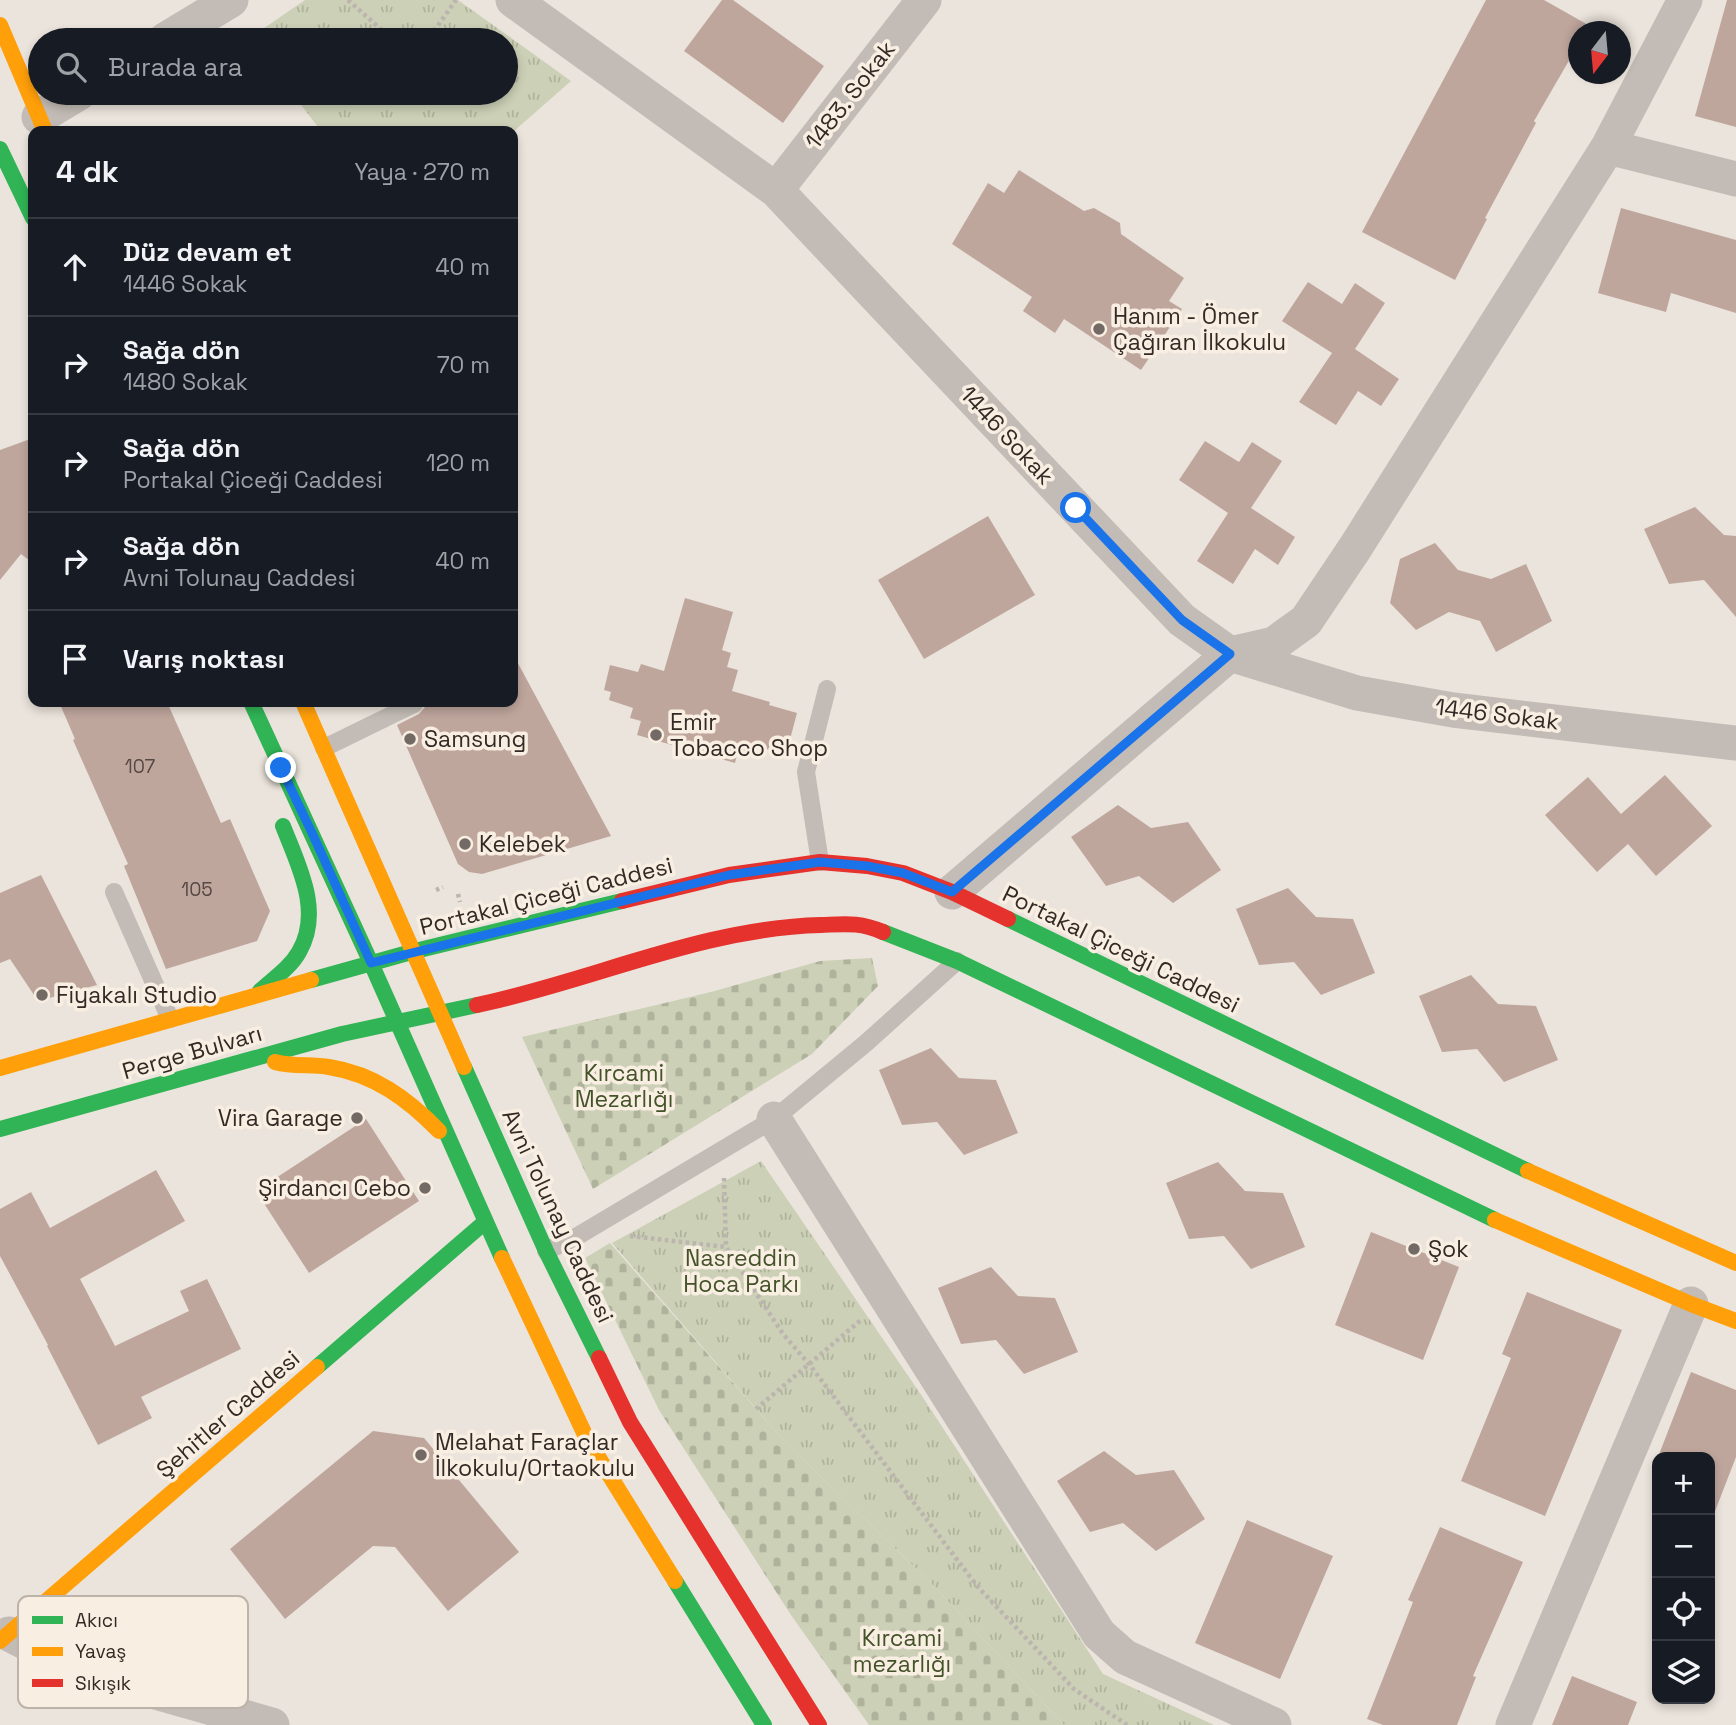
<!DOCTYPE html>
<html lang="tr">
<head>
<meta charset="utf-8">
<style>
	body { margin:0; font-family:"Space Grotesk",sans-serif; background:#242831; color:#f1f3f6 }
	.controls { position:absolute; right:21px; bottom:21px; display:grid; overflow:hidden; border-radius:14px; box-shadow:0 4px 10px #0003 }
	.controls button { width:63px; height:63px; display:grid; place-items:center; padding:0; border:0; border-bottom:2px solid #363941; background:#171b24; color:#f1f3f6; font:35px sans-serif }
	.compass { position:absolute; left:1568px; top:21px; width:63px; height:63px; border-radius:50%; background:#171b24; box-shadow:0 4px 10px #0003; rotate:196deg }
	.stop { position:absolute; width:21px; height:21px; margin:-16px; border:5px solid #1a73e8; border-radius:50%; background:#fff }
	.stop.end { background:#1a73e8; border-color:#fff; box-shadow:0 2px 7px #0008 }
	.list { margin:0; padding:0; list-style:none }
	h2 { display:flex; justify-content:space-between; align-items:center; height:91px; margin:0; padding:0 28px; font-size:30px }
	h2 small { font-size:23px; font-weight:400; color:#9ea1a6 }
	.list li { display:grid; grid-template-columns:46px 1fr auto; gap:21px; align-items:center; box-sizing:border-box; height:98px; padding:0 28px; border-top:2px solid #363941 }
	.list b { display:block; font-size:26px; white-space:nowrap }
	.list p { margin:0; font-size:23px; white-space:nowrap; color:#9ea1a6 }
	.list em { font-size:23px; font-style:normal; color:#9ea1a6 }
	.icon { flex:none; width:38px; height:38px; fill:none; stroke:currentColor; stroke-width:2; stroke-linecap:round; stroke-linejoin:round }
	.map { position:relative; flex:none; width:1736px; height:1725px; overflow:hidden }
	.search { position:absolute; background:#171b24; box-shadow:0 4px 10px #0003; left:28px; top:28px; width:490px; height:77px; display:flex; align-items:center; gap:18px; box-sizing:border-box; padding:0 24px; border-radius:38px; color:#9ea1a6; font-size:26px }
	.panel { position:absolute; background:#171b24; box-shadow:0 4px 10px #0003; left:28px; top:126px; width:490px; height:581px; border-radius:14px }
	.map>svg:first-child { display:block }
	.grass { fill:url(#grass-tufts) }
	.cemetery { fill:url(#cemetery-stones) }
	.building { fill:#bfa69d }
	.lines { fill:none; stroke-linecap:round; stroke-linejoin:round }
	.path { stroke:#bcb4ae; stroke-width:4.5; stroke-dasharray:3.5 3.5; stroke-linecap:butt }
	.lane { stroke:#c3bcb6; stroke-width:18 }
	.street { stroke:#c3bcb6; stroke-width:35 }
	.fast { stroke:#30b455; stroke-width:16 }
	.slow { stroke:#ff9f0a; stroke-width:16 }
	.jam { stroke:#e5322d; stroke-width:16 }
	.route { stroke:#1a73e8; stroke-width:9 }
	.poi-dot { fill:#736a65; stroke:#f9eee2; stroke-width:2.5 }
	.labels { text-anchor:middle; stroke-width:7; stroke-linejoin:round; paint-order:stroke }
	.number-label { font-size:19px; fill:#564843 }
	.street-label { font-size:23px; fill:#332925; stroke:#f9eee2 }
	.poi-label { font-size:23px; fill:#332925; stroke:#f9eee2; text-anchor:start }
	.park-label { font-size:23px; fill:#435228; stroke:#f9eee2 }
	.key { fill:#f9eee2; stroke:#beb3a9; stroke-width:2 }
	.key-label { font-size:19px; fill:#332925 }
</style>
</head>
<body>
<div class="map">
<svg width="1736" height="1725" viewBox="0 0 1736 1725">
	<defs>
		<pattern id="grass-tufts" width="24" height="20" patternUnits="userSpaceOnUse" patternTransform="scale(1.75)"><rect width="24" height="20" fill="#ccd0b6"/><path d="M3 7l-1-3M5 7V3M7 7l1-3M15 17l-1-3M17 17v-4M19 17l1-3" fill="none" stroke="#b0b39c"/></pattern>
		<pattern id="cemetery-stones" width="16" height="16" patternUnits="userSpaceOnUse" patternTransform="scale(1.75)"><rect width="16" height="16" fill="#ccd0b6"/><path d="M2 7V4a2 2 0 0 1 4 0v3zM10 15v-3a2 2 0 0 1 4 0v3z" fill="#b0b39c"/></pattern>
	</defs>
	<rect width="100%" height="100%" fill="#ebe4dc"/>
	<path class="grass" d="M305,0H458L571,81L513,132L321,131L292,93H506V40H253L251,37Z
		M761,1161L924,1399L1103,1674L1214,1725H1064L930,1582L785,1442L612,1243Z"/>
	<path class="cemetery" d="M872,958L878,986L812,1054L593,1189L522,1037L711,992L820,961Z
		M610,1243L785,1442L930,1582L1064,1725H869L791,1615L659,1410L585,1258Z"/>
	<path class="building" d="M722,0H733L824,66L783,123L684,51Z
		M1486,0H1544L1590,26L1587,32H1578V45L1534,121L1536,123L1485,218L1487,219L1455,280L1362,232Z
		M1727,0H1736V127L1695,116Z
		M1019,170L1084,211L1094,208L1120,223L1121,234L1184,278L1169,301L1182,309L1141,370L1064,319L1055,333L1023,311L1032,297L952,244L988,183L1004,193Z
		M1621,208L1736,240V313L1671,293L1666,312L1598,293Z
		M1308,282L1342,304L1355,283L1385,303L1355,349L1399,379L1381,406L1358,391L1336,425L1299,402L1332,353L1282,321Z
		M33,438V563L21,554L0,580V450Z
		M1205,441L1239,462L1252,442L1282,461L1251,508L1295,537L1278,565L1255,549L1233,584L1197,561L1228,513L1179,480Z
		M1695,507L1724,535L1736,536V617L1704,580L1669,584L1644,529Z
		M988,516L1035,595L924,659L878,580Z
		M1435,543L1458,570L1491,579L1526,564L1552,621L1496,652L1480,621L1449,612L1416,630L1390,603L1400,559Z
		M685,598L733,612L722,650L731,653L727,667L738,670L732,691L770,702L769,705L797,713L788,747L778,744L776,752L753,745L751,754L738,751L735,763L637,735L641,721L630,718L633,708L609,700L611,692L604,690L610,665L638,672L641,664L664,671Z
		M513,654L611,836L482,874L469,872L458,864L397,725L419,714L425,707L435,702H513Z
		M59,702H167L221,823L230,819L270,911L257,941L166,969L124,866L128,864L73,740L75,739Z
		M1665,775L1712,826L1656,876L1628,844L1597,872L1545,815L1588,777L1621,814Z
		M1118,805L1151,828L1188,822L1221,870L1173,903L1139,876L1106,886L1071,837Z
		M41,875L97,985L38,1001L10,959L0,963V893Z
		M1288,888L1316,917L1353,919L1375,973L1321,995L1294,962L1259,965L1236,909Z
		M1471,975L1498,1004L1536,1006L1558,1060L1504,1082L1477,1049L1442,1052L1419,996Z
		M931,1048L959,1078L996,1080L1018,1133L964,1155L937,1122L902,1125L879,1070Z
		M366,1119L419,1201L309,1273L256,1191Z
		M1218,1162L1245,1191L1283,1193L1305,1247L1251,1269L1224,1236L1189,1239L1166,1183Z
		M156,1170L185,1221L80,1279L115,1346L189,1311L180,1291L207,1279L241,1349L141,1397L152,1418L98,1445L47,1346L48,1345L0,1256V1209L31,1192L50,1228Z
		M1371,1232L1459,1267L1423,1360L1335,1325Z
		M991,1267L1018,1296L1055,1298L1078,1352L1024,1374L996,1340L961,1344L938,1288Z
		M1527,1292L1622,1330L1545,1516L1461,1481L1511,1358L1502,1354Z
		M1691,1372L1736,1390V1457L1712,1519L1710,1457H1658Z
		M373,1431L424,1438L519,1552L448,1611L395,1547L373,1546L285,1619L230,1549Z
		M1104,1451L1136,1475L1174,1470L1205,1519L1156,1551L1123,1523L1090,1532L1057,1481Z
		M1247,1520L1333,1556L1280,1679L1195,1643Z
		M1440,1527L1523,1562L1473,1676L1476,1677L1457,1725H1383L1367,1719L1413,1602L1408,1600Z
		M1572,1676L1637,1702L1628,1725H1552Z"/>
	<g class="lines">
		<path class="path" d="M348,0L393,40
			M434,31L456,0
			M436,890L443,887
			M458,894L460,902
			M724,1178L726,1247
			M630,1236L726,1247L783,1334L809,1364L977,1586L1074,1689L1127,1725
			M756,1409L861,1320"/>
		<path class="lane" d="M324,748L414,704
			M820,862L806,772L827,689
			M114,892L170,1019
			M546,1251L576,1237L774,1119L866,1043L957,961"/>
		<path class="street" d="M513,0L776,190L1182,620L1230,654L1357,693L1453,710L1736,743
			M165,40L231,0
			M39,117L79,93
			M1608,147L1736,179
			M776,190L924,0
			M952,892L1230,654L1274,644L1306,621L1355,548L1608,147L1685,0
			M774,1119L1099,1634L1125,1657L1274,1725
			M9,1634L81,1671L272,1725
			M1513,1725L1691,1304"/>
		<path class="fast" d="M0,149L33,218
			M251,702L371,963L502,1258
			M1008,919L1528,1171
			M883,932L957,961L1495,1220
			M311,980L415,951L622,901
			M260,991C273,979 290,968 299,952C323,911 298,865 283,826
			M464,1067L546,1251L599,1358
			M0,1129L342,1034L477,1005
			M317,1367L485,1222
			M675,1581L764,1725"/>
		<path class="slow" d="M0,25L45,131
			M303,702L464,1067
			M275,1062C293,1067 311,1064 329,1067C374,1074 408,1099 439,1131
			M0,1068L311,980
			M1528,1171L1736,1263
			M1495,1220L1691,1304L1736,1321
			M502,1258L587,1439L675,1581
			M0,1641L317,1367"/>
		<path class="jam" d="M622,901L729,875L820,862L867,866L903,873L952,892L1008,919
			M477,1005C592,981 702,928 821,925C847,924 859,922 883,932
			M599,1358L630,1422L819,1725"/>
	</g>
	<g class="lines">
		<path class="route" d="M281,768L313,835L371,963L729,875L820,862L867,866L903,873L952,892L1230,654L1182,620L1076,508"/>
	</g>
	<g class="poi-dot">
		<circle cx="1099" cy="329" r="7"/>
		<circle cx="656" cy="735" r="7"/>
		<circle cx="410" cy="739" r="7"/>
		<circle cx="465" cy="844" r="7"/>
		<circle cx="42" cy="995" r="7"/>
		<circle cx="357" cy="1118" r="7"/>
		<circle cx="425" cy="1188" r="7"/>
		<circle cx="1414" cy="1249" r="7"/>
		<circle cx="421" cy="1455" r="7"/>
	</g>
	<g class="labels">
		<g class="number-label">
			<text x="140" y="773">107</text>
			<text x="197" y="896">105</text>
		</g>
		<g class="street-label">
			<text transform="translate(850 95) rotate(-52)" y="8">1483. Sokak</text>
			<text transform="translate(1007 435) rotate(47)" y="8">1446 Sokak</text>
			<text transform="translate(1497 714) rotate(7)" y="8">1446 Sokak</text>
			<text transform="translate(546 896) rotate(-14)" y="8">Portakal Çiceği Caddesi</text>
			<text transform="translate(1121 949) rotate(26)" y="8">Portakal Çiceği Caddesi</text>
			<text transform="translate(192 1052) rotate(-16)" y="8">Perge Bulvarı</text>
			<text transform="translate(558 1216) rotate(65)" y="8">Avni Tolunay Caddesi</text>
			<text transform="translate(228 1414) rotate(-41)" y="8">Şehitler Caddesi</text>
		</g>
		<g class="poi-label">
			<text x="1113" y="324">Hanım - Ömer<tspan x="1113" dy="26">Çağıran İlkokulu</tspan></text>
			<text x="670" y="730">Emir<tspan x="670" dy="26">Tobacco Shop</tspan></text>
			<text x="424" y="747">Samsung</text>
			<text x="479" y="852">Kelebek</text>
			<text x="56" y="1003">Fiyakalı Studio</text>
			<text x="343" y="1126" text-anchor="end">Vira Garage</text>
			<text x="411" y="1196" text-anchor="end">Şirdancı Cebo</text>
			<text x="1428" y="1257">Şok</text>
			<text x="435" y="1450">Melahat Faraçlar<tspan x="435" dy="26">İlkokulu/Ortaokulu</tspan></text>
		</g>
		<g class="park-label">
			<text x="624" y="1081">Kırcami<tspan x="624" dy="26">Mezarlığı</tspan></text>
			<text x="741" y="1266">Nasreddin<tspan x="741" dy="26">Hoca Parkı</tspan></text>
			<text x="902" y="1646">Kırcami<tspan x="902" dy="26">mezarlığı</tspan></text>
		</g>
	</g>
	<rect x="18" y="1596" width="230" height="112" rx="10" class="key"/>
	<rect x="32" y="1616" width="31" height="8" fill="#30b455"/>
	<rect x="32" y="1647" width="31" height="9" fill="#ff9f0a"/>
	<rect x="32" y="1679" width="31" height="8" fill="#e5322d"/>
	<g class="key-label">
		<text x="75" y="1627">Akıcı</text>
		<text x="75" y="1658">Yavaş</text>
		<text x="75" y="1690">Sıkışık</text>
	</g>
</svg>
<div class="controls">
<button>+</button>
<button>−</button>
<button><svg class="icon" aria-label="locate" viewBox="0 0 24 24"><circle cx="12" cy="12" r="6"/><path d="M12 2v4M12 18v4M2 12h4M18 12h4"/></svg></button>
<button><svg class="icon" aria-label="layers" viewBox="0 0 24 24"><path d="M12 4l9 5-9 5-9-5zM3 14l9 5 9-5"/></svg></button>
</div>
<svg class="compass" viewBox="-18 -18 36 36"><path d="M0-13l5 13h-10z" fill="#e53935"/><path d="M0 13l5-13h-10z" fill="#9ea1a6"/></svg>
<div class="stop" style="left:1076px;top:508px"></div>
<div class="stop end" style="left:281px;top:768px"></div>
<div class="search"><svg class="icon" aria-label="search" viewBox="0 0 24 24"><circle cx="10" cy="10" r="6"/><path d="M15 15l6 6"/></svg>Burada ara</div>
<section class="panel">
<h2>4 dk<small>Yaya · 270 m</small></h2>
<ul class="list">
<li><svg class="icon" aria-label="ahead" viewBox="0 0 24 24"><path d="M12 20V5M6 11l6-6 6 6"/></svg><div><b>Düz devam et</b><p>1446 Sokak</p></div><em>40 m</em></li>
<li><svg class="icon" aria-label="right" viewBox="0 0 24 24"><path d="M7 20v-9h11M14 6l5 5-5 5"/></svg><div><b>Sağa dön</b><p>1480 Sokak</p></div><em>70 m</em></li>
<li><svg class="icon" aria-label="right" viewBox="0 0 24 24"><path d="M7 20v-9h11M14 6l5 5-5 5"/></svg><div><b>Sağa dön</b><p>Portakal Çiceği Caddesi</p></div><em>120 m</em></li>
<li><svg class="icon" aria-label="right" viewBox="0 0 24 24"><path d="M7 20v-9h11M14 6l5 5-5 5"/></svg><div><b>Sağa dön</b><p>Avni Tolunay Caddesi</p></div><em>40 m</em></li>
<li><svg class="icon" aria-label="arrive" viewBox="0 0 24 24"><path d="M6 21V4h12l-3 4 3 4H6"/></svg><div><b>Varış noktası</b></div></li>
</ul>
</section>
</div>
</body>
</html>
